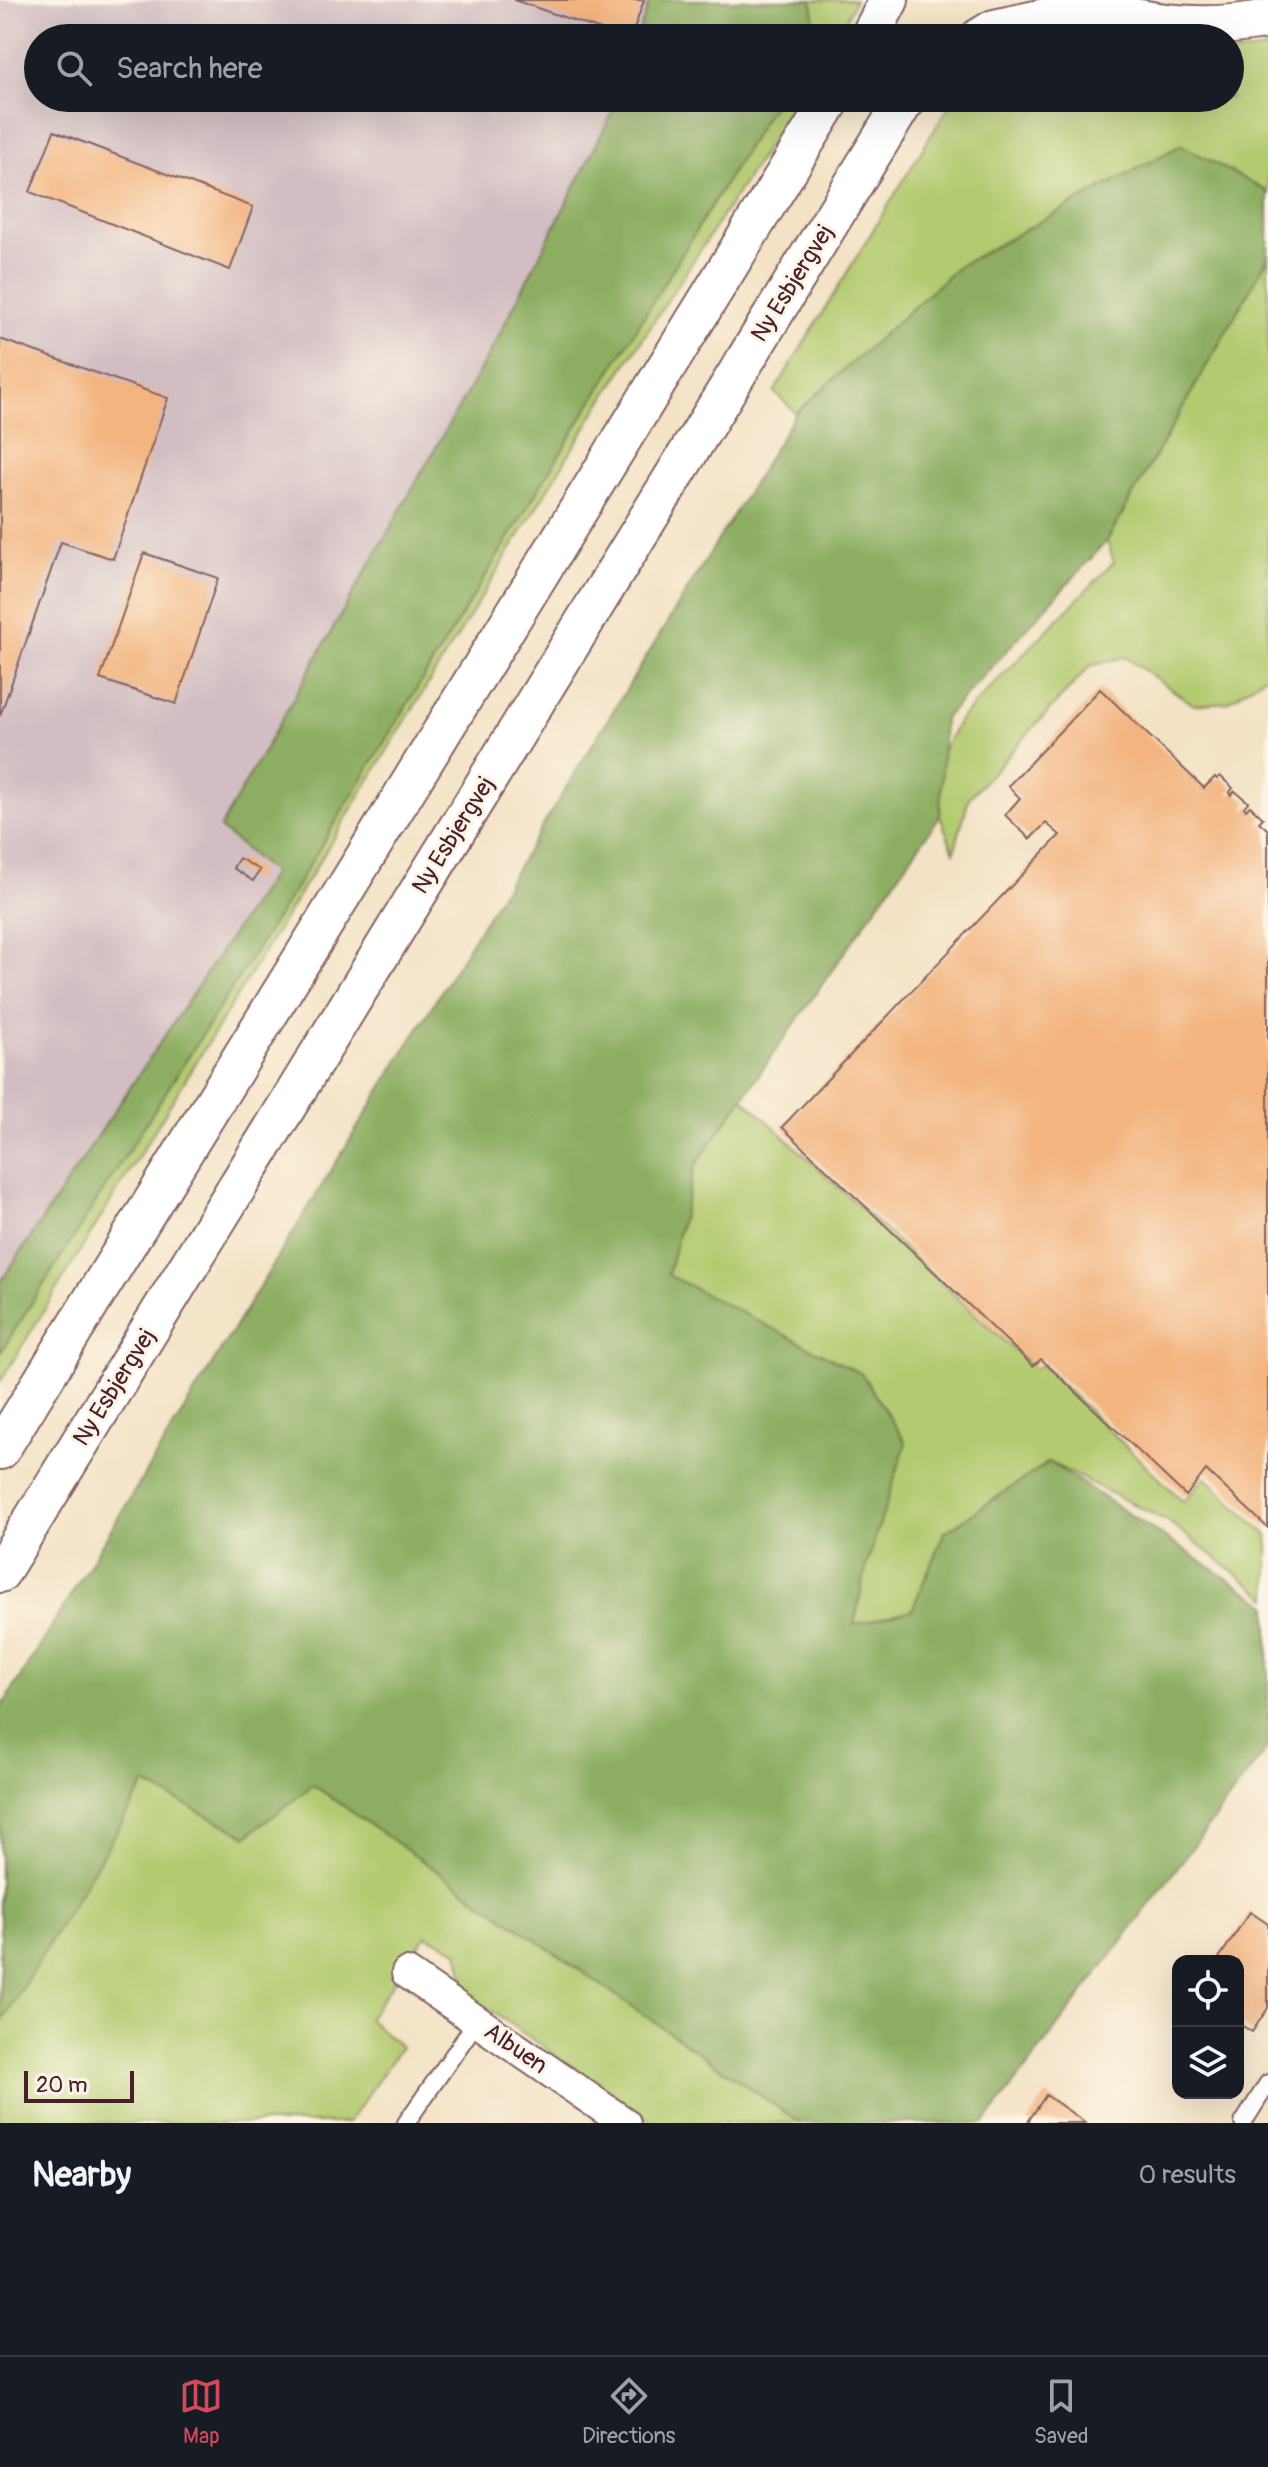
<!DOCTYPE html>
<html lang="en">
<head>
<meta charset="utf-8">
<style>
	body { margin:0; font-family:Pangolin,sans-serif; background:#242831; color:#f1f3f6 }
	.controls { position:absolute; right:24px; bottom:24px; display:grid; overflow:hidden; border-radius:16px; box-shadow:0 8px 32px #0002 }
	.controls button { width:72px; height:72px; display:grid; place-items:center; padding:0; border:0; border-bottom:2px solid #363941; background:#171b24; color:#f1f3f6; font:40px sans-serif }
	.scale { position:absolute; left:24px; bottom:20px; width:110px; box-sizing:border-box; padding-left:8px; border:4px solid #4a1f2b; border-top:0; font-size:22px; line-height:28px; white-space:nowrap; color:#4a1f2b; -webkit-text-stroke:6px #fcf5e5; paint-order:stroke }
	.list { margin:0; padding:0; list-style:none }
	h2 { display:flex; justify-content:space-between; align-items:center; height:104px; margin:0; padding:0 32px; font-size:34px }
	h2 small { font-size:26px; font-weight:400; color:#9ea1a6 }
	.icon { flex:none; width:44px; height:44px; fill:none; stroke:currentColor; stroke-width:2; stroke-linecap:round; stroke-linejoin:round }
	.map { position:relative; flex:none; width:1268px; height:2123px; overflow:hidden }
	.search { position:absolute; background:#171b24; box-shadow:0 8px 32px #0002; left:24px; right:24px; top:24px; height:88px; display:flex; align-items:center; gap:20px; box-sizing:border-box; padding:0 28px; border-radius:44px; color:#9ea1a6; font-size:30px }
	.sheet { height:232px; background:#171b24 }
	nav { display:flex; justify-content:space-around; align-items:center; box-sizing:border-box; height:112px; border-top:2px solid #363941; background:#171b24; font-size:22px; color:#9ea1a6 }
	nav a { display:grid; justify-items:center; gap:4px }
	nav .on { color:#d1495b }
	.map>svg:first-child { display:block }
	.industrial { fill:#d2bec2 }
	.green { fill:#b2ca6f; stroke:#7e744d; stroke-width:2 }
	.forest { fill:#8dae62; stroke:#6c6646; stroke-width:2 }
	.building { fill:#f3b47f }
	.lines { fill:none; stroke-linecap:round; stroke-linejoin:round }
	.service-casing { stroke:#856361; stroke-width:20 }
	.minor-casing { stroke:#856361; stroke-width:34 }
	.tertiary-casing { stroke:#856361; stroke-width:42 }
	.service { stroke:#fff; stroke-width:16 }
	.minor { stroke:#fff; stroke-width:30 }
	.tertiary { stroke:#fff; stroke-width:38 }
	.labels { text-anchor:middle; stroke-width:6; stroke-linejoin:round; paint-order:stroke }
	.street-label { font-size:24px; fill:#4a1f2b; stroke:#fcf5e5 }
</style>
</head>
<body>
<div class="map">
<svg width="1268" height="2123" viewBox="0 0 1268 2123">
	<rect width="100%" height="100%" fill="#fcf5e5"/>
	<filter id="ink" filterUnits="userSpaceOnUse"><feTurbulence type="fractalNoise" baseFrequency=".0125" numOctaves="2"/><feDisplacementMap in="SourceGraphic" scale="16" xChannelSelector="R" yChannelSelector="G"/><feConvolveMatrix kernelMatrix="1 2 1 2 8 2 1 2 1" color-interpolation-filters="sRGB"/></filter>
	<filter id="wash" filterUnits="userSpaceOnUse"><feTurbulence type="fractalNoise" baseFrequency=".006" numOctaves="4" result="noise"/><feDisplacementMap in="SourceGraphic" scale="32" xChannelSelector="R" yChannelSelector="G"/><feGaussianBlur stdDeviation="1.8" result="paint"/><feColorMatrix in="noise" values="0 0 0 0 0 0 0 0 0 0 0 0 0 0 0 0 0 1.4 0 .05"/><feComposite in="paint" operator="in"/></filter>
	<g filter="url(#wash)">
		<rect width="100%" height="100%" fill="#f3e2c5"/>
		<path class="industrial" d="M0,0H821L810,38H38V98H771L273,873L0,1283Z"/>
		<path class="green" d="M812,0H855L838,38H813L816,33Z
			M1268,49V192L1181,145L959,266L796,413L774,392L949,106L964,98H1230V54Z
			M777,98H799L595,412L0,1382V1353L294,890Z
			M1268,258V674L1228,702L1194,705L1125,657L1090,666L969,798L954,852L940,816L942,752L959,720L1114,562L1107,541Z
			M743,1098L1034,1369L1041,1365L1184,1502L1205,1477L1268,1536V1598L1169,1522L1049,1462L944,1533L912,1610L854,1625L866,1568L668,1275L695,1166Z
			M145,1784L247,1836L313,1785L800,2123H654L468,1995L458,1951L426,1935L368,2019L401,2047L348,2123H0V2025Z"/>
		<path class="forest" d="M650,0H812L816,33L813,38H637Z
			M620,98H777L294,890L0,1353V1283L273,873L220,828L494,345Z
			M1181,145L1268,192V258L1106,542L944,719L940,816L695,1166L668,1275L862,1374L906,1443L866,1567L854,1625L912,1610L944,1533L1049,1462L1268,1605V1747L985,2123H800L313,1785L247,1836L145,1784L0,2025V1710L796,413L959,266Z"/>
		<g id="blocks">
			<path class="building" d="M514,0H644L631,38H624Z
				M54,131L253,207L230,270L30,192Z
				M0,339L168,398L113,559L61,542L0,716Z
				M144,553L218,578L176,704L100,679Z
				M1100,689L1204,788L1215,777L1217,779L1220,776L1233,788L1229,793L1231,795L1235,791L1248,802L1244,807L1246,810L1250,806L1263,818L1259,822L1268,830V1528L1206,1470L1186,1496L1041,1359L1033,1366L782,1127L1060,835L1046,823L1030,839L1005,815L1020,798L1008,786Z
				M239,858L260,870L253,881L233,868Z
				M1250,1912L1268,1924V2008L1252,2032L1238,2023V1961H1217Z
				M1046,2095L1086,2123H1027Z"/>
		</g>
	</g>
	<g filter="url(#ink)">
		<use href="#blocks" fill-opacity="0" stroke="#856361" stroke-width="2"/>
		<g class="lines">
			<defs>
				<path id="service" d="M406,2123L477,2021
					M1243,2123L1268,2083"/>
				<path id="minor" d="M407,1973L625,2123"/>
				<path id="tertiary" d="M1080,0C1137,26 1206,31 1268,19
					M869,38L889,0
					M979,38L994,29L1096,7
					M0,1450L832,98
					M0,1573L902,105L908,98"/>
			</defs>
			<use href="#service" class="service-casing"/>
			<use href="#minor" class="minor-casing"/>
			<use href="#tertiary" class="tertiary-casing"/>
			<use href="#service" class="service"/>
			<use href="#minor" class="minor"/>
			<use href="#tertiary" class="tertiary"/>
		</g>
	</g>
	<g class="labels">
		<g class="street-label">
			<text transform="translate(792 283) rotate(-58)" y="8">Ny Esbjergvej</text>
			<text transform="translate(453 835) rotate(-58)" y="8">Ny Esbjergvej</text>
			<text transform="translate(114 1387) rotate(-58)" y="8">Ny Esbjergvej</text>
			<text transform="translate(516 2048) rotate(34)" y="8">Albuen</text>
		</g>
	</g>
</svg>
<div class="controls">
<button><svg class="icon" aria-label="locate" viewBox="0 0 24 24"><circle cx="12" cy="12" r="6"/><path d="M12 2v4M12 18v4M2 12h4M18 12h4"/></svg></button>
<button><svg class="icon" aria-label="layers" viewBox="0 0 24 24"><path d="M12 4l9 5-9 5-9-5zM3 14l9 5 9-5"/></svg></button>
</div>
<div class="scale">20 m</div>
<div class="search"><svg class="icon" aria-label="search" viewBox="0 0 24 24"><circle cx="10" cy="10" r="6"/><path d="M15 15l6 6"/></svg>Search here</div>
</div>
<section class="sheet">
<h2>Nearby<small>0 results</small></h2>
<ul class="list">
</ul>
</section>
<nav>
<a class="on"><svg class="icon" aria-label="map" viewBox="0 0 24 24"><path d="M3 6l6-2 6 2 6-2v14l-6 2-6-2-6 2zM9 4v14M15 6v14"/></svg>Map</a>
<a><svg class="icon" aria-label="directions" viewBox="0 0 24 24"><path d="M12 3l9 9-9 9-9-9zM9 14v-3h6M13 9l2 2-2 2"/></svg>Directions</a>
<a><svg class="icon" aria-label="saved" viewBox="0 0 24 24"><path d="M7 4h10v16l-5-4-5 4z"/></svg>Saved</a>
</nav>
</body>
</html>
